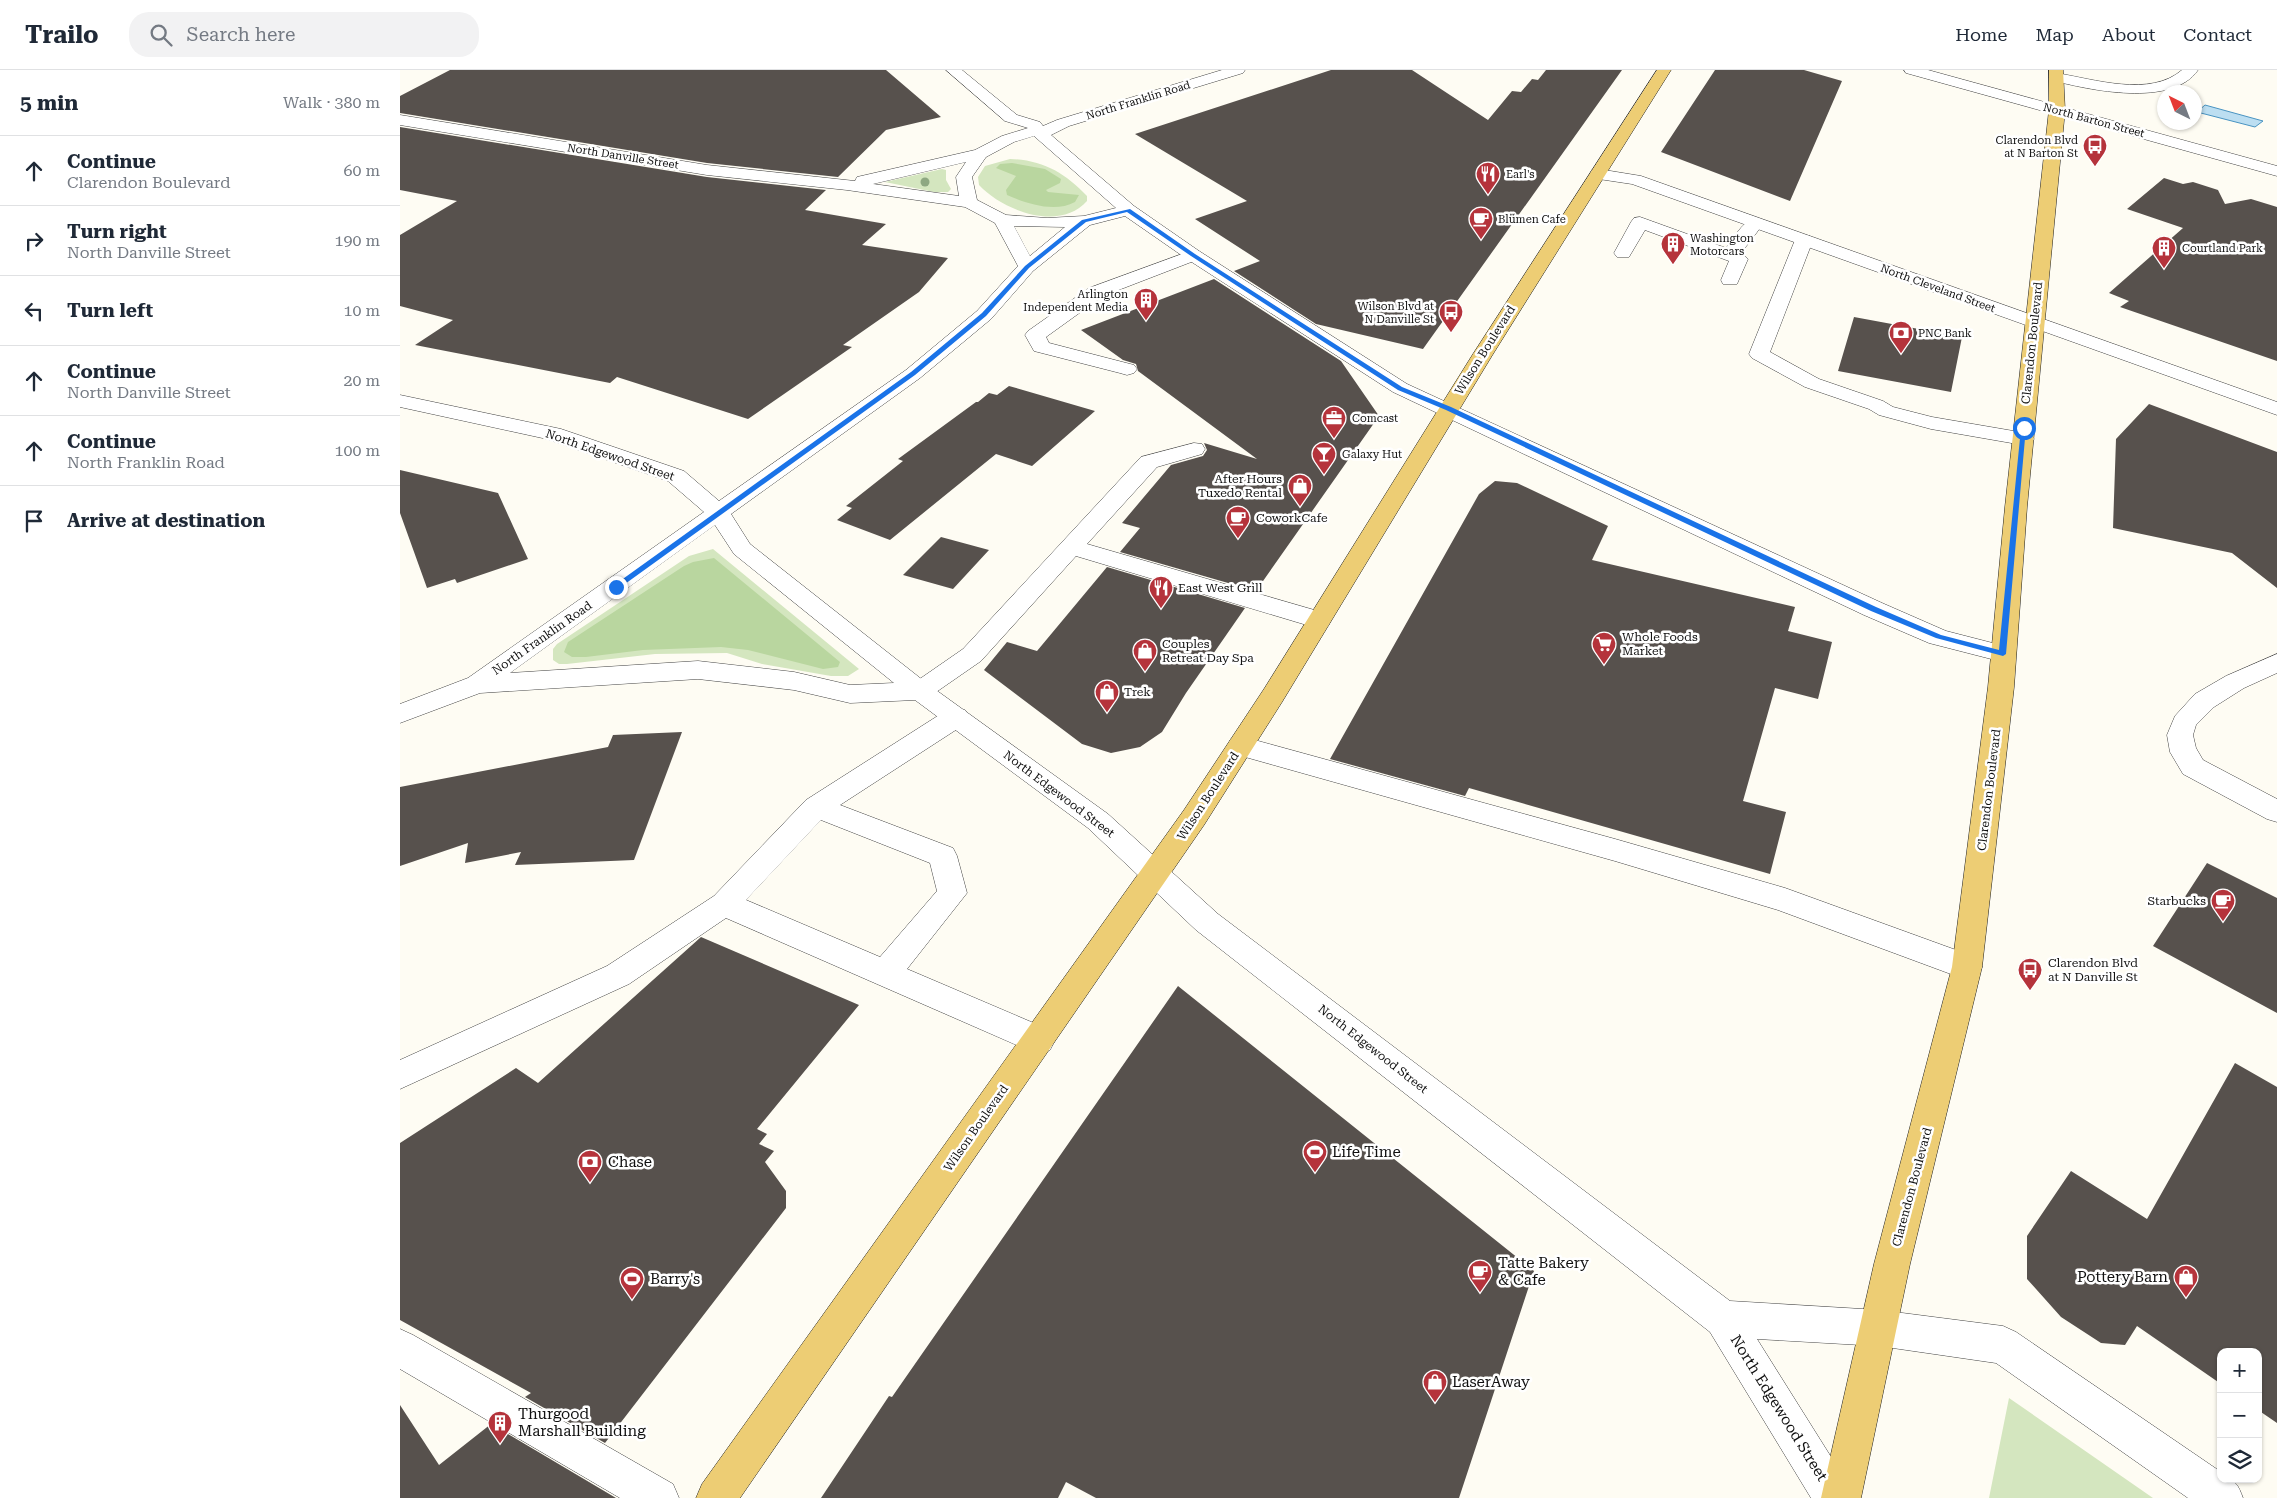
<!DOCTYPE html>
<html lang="en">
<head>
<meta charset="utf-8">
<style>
	body { margin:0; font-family:"Roboto Serif",serif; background:#f2f2f3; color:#1f2937 }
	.controls { position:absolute; right:15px; bottom:15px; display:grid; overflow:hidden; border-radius:10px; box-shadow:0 1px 4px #0004 }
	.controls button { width:45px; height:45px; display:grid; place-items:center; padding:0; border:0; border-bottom:1px solid #e0e1e3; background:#fff; color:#1f2937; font:25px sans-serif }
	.compass { position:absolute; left:1757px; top:15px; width:45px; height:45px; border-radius:50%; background:#fff; box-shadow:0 1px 4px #0004; rotate:318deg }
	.stop { position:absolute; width:15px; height:15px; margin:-11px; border:4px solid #1a73e8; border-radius:50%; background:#fff }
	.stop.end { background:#1a73e8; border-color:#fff; box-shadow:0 1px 5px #0008 }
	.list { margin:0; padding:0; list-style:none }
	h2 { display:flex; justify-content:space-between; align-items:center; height:65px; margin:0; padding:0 20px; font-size:21px }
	h2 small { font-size:16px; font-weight:400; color:#747a83 }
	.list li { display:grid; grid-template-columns:32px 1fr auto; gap:15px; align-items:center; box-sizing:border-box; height:70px; padding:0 20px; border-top:1px solid #e0e1e3 }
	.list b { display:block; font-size:19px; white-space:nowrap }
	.list p { margin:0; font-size:16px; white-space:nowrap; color:#747a83 }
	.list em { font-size:16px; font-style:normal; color:#747a83 }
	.icon { flex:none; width:28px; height:28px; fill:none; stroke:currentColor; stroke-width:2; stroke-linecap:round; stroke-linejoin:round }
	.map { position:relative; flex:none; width:1877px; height:1428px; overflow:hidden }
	header { display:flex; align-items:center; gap:30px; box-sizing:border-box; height:70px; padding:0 25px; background:#fff; border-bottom:1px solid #e0e1e3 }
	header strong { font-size:24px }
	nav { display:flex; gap:28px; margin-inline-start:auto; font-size:18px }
	.search { width:350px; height:45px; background:#f2f2f3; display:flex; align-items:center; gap:12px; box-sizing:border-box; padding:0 18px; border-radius:20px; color:#747a83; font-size:19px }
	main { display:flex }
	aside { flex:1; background:#fff }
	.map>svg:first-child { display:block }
	.green { fill:#d4e6bf }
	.forest { fill:#b9d69f }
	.water { fill:#bcdef1; stroke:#4994c2 }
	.building { fill:#57514d }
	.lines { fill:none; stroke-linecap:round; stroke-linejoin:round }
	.service-casing { stroke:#434343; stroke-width:1 }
	.minor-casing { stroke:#434343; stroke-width:1 }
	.tertiary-casing { stroke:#434343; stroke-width:1 }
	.primary-casing { stroke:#212121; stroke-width:1 }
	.service { fill:#fff; fill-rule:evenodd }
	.minor { fill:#fff; fill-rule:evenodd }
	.tertiary { fill:#fff; fill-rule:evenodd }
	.primary { fill:#edcd74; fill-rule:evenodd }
	.tree { fill:#8ea882 }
	.route { fill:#1a73e8 }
	.labels { text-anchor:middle; stroke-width:5; stroke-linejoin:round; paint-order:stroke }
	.far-street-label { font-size:11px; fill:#101010; stroke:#fff }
	.far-poi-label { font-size:11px; fill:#101010; stroke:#fff; text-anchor:start }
	.street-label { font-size:12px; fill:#101010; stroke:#fff }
	.poi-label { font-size:12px; fill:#101010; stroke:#fff; text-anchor:start }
	.near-poi-label { font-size:15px; fill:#101010; stroke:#fff; text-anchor:start }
	.near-street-label { font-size:15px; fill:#101010; stroke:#fff }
</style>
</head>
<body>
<header>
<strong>Trailo</strong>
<div class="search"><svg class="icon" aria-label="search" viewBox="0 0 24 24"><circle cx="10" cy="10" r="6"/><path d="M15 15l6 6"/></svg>Search here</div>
<nav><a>Home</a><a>Map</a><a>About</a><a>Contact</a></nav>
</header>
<main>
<aside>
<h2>5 min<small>Walk · 380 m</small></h2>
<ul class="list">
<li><svg class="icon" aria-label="ahead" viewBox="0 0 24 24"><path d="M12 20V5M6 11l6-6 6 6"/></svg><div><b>Continue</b><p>Clarendon Boulevard</p></div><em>60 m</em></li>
<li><svg class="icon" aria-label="right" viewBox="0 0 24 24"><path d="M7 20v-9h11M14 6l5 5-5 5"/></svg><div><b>Turn right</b><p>North Danville Street</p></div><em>190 m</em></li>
<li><svg class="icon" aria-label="left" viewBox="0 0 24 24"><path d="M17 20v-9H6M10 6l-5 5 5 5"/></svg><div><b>Turn left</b></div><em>10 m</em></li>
<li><svg class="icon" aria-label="ahead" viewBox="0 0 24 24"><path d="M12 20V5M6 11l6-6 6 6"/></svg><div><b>Continue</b><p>North Danville Street</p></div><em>20 m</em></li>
<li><svg class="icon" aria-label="ahead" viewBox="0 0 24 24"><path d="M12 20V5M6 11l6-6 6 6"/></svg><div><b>Continue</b><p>North Franklin Road</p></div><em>100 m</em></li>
<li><svg class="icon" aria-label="arrive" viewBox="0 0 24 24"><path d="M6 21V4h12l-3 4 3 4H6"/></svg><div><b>Arrive at destination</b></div></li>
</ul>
</aside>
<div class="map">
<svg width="1877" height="1428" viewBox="0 0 1877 1428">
	<rect width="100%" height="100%" fill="#fefcf3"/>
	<path class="green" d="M610,89C643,90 665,103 687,126V131C660,162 603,141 579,115L578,107L585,96Z
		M542,99L546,100V110L551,119L548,122H534L485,112Z
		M313,479L459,599L448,606H431L362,594L327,583L255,584L167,594H159L153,590V579L157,574L289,486Z
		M1609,1328L1753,1428H1589Z"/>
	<path class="forest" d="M612,93L645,99L661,109L660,113L646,120L648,122L679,125L675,132C655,143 627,134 607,125L606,120L616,106L596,98L600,94Z
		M314,488L440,592L438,597L423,599L348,580L321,577L243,580L186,587H172L164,582L168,572L284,496L293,492Z"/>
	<path class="water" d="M1805,35L1863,51L1855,57L1797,42Z"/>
	<path class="building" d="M50,0H486L541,47L486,60L438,107L307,93L0,43V26Z
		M931,0H1012L1088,50L1112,21L1121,22L1132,9L1138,10L1146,0H1222L1023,279L916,254L834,201L860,191L795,149L847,131L735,64Z
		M1315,0H1404L1442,11L1390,131L1261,82Z
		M0,57L307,107L426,120L405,140L486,154L462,175L548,188L519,222L443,275L452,277L348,349L217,307L210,313L15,275L53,250L0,236V165L57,131L0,120Z
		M1764,108L1783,114L1793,112L1818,120L1825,134L1851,129L1877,137V291L1720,237L1729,231L1709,223L1783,158L1727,139Z
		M814,209L941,291L979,346L856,521L720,482L740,458L722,453L771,395L803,386L807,380L804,373L857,389L738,301L736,294L723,290L681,260Z
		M1454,247L1562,267L1551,322L1438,301Z
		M609,316L695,341L632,396L596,384L490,470L437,450L452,438L446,436L503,391L498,389L576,332H578L589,323L597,325Z
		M1749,334L1877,382V518L1832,483L1713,458L1716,369Z
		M0,400L98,423L128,489L57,513L55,509L27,518L0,443Z
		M1095,411L1117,413L1208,456L1192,490L1395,537L1388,561L1432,572L1418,629L1375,618L1343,731L1386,742L1370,804L1069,718L1065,726L930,689L1079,424Z
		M541,467L589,480L553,519L503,505Z
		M707,497L845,538L786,623L762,662L740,677L711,683L682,674L584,600L607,572L637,581Z
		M282,662L234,790L115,795L121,782L65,793L68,773L0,796V717L208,677L213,665Z
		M1807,793L1877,828V943L1753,876Z
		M301,867L459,935L357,1059L367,1064L359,1074L374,1081L365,1092L386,1121V1138L205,1373L125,1327L131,1323L0,1250V1073L116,998L138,1013Z
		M778,916L1134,1201L1059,1428H696L666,1412L658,1428H421L489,1326L492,1327Z
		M1835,993L1877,1017V1353L1858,1340V1282H1821V1314L1737,1256L1725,1275L1701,1273L1661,1247L1627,1209V1166L1671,1101L1747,1149Z
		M0,1335L39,1395L91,1354L216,1428H0Z"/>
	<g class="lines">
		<defs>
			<path id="service" d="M1782,0H1798C1772,38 1689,20 1651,10L1649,7L1656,3C1694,9 1750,28 1782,0Z
				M1240,147L1326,178C1336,166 1345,145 1361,149L1364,153L1341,183L1348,189L1337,214H1323L1321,210L1329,191L1245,160L1229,187H1217L1214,183L1231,152L1234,148Z
				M1404,165L1410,166L1413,170L1370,282L1419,309L1483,331L1493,337L1532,347L1631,364L1634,369L1631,374L1623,375L1531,359L1479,345L1469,339L1405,317L1352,288L1349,284L1395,170L1398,166Z
				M793,180L799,181L802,185L799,189L703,226L646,267L649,273L734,295L737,299L734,303L727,305L720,303L634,281L625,265L628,261L689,218Z
				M794,373L802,374L805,379L802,384L757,397L687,474L928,544L931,550L928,556L919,558L910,556L676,486L581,591L529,627L520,630L511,627L507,621L511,615L563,579L741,387Z
				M556,638L565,640L569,647L565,654L440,735L553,778L557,786L567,823L507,899L650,960L655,970L650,980L639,984L628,980L326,848L229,914L0,1019V990L207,896L314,826L406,730L547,640ZM421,750L530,793L537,821L480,887L346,830Z
				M840,666L1215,769L1385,818L1578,888L1582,897L1578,906L1567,910L1378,840L1215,791L831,683L827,676L831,669Z
				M0,1259L13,1265L273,1414L279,1428H220L0,1299Z"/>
			<path id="minor" d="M546,0H562L617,45L640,52L643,56L657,50L822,0H845L843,3L669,56L651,65L734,136L799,181L1007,314L1482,533L1546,561L1612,578L1616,584L1612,590L1603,592L1529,573L1464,545L993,322L787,189L725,146L690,155L633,201L591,249L520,308L331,444L350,474L529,615L708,744L818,844L1330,1231L1479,1240L1603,1256L1616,1262L1821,1402V1409C1836,1409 1838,1415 1843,1428H1788L1596,1293L1479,1276L1357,1269L1448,1414L1454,1428H1411L1310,1262L796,860L688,758L515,630L450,633L394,620L298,609L80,623L0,653V634L68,608L304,442L268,411L147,369L0,337V325L161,359L284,401L319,431L506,300L577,241L618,196L595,153L565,137L447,120L307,105L0,55V45L307,95L455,111L457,107L575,80L602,66L628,58L605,51ZM634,66L716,138L684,146L647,148L606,145L577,130L572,107L586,87L614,72ZM566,92L556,107L559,126L473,114ZM614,156L665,157L630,186ZM315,455L334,484L494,613L450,615L394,602L298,591L110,603Z
				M1198,99L1241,106L1877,332V345L1232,114L1192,108L1190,104L1192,100Z
				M1877,584V603L1844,618L1814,637L1796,655L1793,665L1796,678L1803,690L1877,729V752L1867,749L1783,704L1770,682L1767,665L1775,646L1795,624L1826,606Z"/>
			<path id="tertiary" d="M1504,0H1528L1877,96V106L1506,3Z"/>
			<path id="primary" d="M1257,0H1271L1093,284L882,632L804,755L340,1428H296L302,1414L784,740L864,619L1073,284Z
				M1649,0H1663L1665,40L1627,437L1614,617L1582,897L1510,1194L1461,1428H1421L1474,1194L1552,897L1588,617L1605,437L1649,40Z"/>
		</defs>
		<use href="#service" class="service-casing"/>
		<use href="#minor" class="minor-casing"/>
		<use href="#tertiary" class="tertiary-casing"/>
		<use href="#primary" class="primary-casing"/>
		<use href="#service" class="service"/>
		<use href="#minor" class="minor"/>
		<use href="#tertiary" class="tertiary"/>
		<use href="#primary" class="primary"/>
	</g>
	<circle class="tree" cx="525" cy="112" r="4.5"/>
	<path class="route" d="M730,139L795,184L1002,317L1051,337L1476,537L1541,565L1599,580L1621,358L1626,357L1606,584L1603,586L1536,568L1471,541L1046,340L998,320L791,186L727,142L686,152L629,198L586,246L515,305L218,519H213V516L511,302L582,243L625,196L682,150Z"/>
	<defs>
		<symbol id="bus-pin" viewBox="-11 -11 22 30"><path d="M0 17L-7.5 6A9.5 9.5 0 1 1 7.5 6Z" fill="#b5333b" stroke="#fff"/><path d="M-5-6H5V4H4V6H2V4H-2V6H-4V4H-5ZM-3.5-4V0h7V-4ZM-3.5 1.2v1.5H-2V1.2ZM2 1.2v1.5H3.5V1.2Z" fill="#fff"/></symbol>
		<symbol id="restaurant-pin" viewBox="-11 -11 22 30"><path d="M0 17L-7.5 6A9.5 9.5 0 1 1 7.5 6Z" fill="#b5333b" stroke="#fff"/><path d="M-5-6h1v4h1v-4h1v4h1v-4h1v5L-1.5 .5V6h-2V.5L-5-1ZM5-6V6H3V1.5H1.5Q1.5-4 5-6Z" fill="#fff"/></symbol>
		<symbol id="cafe-pin" viewBox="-11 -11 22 30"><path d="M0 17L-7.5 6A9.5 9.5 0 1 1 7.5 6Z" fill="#b5333b" stroke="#fff"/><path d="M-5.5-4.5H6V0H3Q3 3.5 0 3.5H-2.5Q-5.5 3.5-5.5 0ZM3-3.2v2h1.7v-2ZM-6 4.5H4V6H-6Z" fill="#fff"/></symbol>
		<symbol id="building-pin" viewBox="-11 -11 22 30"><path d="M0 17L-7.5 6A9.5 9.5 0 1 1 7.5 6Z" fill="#b5333b" stroke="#fff"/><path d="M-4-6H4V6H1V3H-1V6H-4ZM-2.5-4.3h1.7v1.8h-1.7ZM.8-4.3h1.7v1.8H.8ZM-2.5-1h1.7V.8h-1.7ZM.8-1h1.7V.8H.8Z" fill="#fff"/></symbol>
		<symbol id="bank-pin" viewBox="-11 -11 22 30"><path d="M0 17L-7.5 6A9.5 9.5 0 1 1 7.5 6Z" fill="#b5333b" stroke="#fff"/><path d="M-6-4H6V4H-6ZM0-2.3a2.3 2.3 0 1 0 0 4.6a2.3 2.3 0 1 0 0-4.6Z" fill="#fff"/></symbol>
		<symbol id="office-pin" viewBox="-11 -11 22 30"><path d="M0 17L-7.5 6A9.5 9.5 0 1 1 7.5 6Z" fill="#b5333b" stroke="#fff"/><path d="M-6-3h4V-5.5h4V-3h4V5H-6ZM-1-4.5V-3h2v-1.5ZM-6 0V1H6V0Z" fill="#fff"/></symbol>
		<symbol id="bar-pin" viewBox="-11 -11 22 30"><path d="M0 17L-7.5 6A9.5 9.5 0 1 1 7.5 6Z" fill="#b5333b" stroke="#fff"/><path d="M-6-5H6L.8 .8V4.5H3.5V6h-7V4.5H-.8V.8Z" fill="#fff"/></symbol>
		<symbol id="shop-pin" viewBox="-11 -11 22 30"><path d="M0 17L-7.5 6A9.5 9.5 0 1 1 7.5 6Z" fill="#b5333b" stroke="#fff"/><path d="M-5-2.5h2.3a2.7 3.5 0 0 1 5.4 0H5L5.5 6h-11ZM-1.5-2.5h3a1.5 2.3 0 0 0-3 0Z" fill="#fff"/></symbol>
		<symbol id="supermarket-pin" viewBox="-11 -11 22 30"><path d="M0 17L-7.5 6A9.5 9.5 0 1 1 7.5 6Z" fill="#b5333b" stroke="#fff"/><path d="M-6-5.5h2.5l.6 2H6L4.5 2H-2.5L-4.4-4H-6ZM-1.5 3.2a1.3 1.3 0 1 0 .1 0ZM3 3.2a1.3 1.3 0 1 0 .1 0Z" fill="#fff"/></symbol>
		<symbol id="stadium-pin" viewBox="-11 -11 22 30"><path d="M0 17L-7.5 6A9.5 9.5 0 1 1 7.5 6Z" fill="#b5333b" stroke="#fff"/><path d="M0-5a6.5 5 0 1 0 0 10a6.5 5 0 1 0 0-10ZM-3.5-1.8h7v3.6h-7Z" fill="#fff"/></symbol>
	</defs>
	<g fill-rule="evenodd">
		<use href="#bus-pin" x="1681" y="62" width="28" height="38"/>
		<use href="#restaurant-pin" x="1074" y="90" width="28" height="38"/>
		<use href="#cafe-pin" x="1067" y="135" width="28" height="38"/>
		<use href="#building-pin" x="1259" y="160" width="28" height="38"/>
		<use href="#building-pin" x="1750" y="164" width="28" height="38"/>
		<use href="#building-pin" x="732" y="216" width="28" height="38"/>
		<use href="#bus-pin" x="1037" y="228" width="28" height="38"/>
		<use href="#bank-pin" x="1487" y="249" width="28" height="38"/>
		<use href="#office-pin" x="920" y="334" width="28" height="38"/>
		<use href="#bar-pin" x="910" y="370" width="28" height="38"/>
		<use href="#shop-pin" x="886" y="402" width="28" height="38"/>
		<use href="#cafe-pin" x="824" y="434" width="28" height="38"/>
		<use href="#restaurant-pin" x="747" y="504" width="28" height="38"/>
		<use href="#supermarket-pin" x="1190" y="560" width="28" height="38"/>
		<use href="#shop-pin" x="731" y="567" width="28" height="38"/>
		<use href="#shop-pin" x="693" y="608" width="28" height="38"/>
		<use href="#cafe-pin" x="1809" y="817" width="28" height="38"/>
		<use href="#bus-pin" x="1616" y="886" width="28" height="38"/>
		<use href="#stadium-pin" x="901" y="1068" width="28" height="38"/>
		<use href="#bank-pin" x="176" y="1078" width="28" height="38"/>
		<use href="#cafe-pin" x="1066" y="1188" width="28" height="38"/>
		<use href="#shop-pin" x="1772" y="1193" width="28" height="38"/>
		<use href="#stadium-pin" x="218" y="1195" width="28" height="38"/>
		<use href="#shop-pin" x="1021" y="1298" width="28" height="38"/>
		<use href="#building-pin" x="86" y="1339" width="28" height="38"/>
	</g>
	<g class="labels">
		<g class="far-street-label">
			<text transform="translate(738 30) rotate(-17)" y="4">North Franklin Road</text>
			<text transform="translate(1694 50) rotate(15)" y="4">North Barton Street</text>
			<text transform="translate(223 86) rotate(9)" y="4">North Danville Street</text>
			<text transform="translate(1538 218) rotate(20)" y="4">North Cleveland Street</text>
		</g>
		<g class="far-poi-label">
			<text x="1678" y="74" text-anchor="end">Clarendon Blvd<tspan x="1678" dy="13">at N Barton St</tspan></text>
			<text x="1106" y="108">Earl's</text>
			<text x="1098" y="153">Blümen Cafe</text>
			<text x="1290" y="172">Washington<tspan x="1290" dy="13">Motorcars</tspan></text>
			<text x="1782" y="182">Courtland Park</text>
			<text x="728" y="228" text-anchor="end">Arlington<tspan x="728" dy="13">Independent Media</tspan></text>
			<text x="1034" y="240" text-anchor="end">Wilson Blvd at<tspan x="1034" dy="13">N Danville St</tspan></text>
			<text x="1518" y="267">PNC Bank</text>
			<text x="952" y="352">Comcast</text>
			<text x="942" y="388">Galaxy Hut</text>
		</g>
		<g class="street-label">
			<text transform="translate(1632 273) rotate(-84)" y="4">Clarendon Boulevard</text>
			<text transform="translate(1085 280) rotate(-58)" y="4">Wilson Boulevard</text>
			<text transform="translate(210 385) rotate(19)" y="4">North Edgewood Street</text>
			<text transform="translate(142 568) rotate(-35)" y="4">North Franklin Road</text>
			<text transform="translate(1589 720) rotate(-83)" y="4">Clarendon Boulevard</text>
			<text transform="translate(659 724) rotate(37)" y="4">North Edgewood Street</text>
			<text transform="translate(808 726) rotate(-57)" y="4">Wilson Boulevard</text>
			<text transform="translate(973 979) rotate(38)" y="4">North Edgewood Street</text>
			<text transform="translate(576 1058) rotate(-55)" y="4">Wilson Boulevard</text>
			<text transform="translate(1512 1117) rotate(-75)" y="4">Clarendon Boulevard</text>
		</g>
		<g class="poi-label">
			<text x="882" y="413" text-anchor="end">After Hours<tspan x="882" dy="14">Tuxedo Rental</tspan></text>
			<text x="856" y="452">CoworkCafe</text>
			<text x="778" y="522">East West Grill</text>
			<text x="1222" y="571">Whole Foods<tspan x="1222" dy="14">Market</tspan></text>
			<text x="762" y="578">Couples<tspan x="762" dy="14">Retreat Day Spa</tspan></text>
			<text x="724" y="626">Trek</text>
			<text x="1806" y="835" text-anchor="end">Starbucks</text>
			<text x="1648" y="897">Clarendon Blvd<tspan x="1648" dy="14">at N Danville St</tspan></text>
		</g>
		<g class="near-poi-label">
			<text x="932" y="1087">Life Time</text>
			<text x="208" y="1097">Chase</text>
			<text x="1098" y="1198">Tatte Bakery<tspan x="1098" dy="17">&amp; Cafe</tspan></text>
			<text x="1768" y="1212" text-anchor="end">Pottery Barn</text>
			<text x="250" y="1214">Barry's</text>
			<text x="1052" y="1317">LaserAway</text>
			<text x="118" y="1349">Thurgood<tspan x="118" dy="17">Marshall Building</tspan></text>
		</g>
		<g class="near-street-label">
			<text transform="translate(1379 1338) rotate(58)" y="5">North Edgewood Street</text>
		</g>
	</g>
</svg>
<div class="controls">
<button>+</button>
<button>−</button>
<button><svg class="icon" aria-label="layers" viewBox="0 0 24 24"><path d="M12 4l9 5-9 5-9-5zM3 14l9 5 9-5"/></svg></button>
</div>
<svg class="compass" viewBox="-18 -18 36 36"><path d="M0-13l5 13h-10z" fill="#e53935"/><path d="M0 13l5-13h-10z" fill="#747a83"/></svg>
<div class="stop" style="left:1624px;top:358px"></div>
<div class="stop end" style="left:216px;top:517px"></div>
</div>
</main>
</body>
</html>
